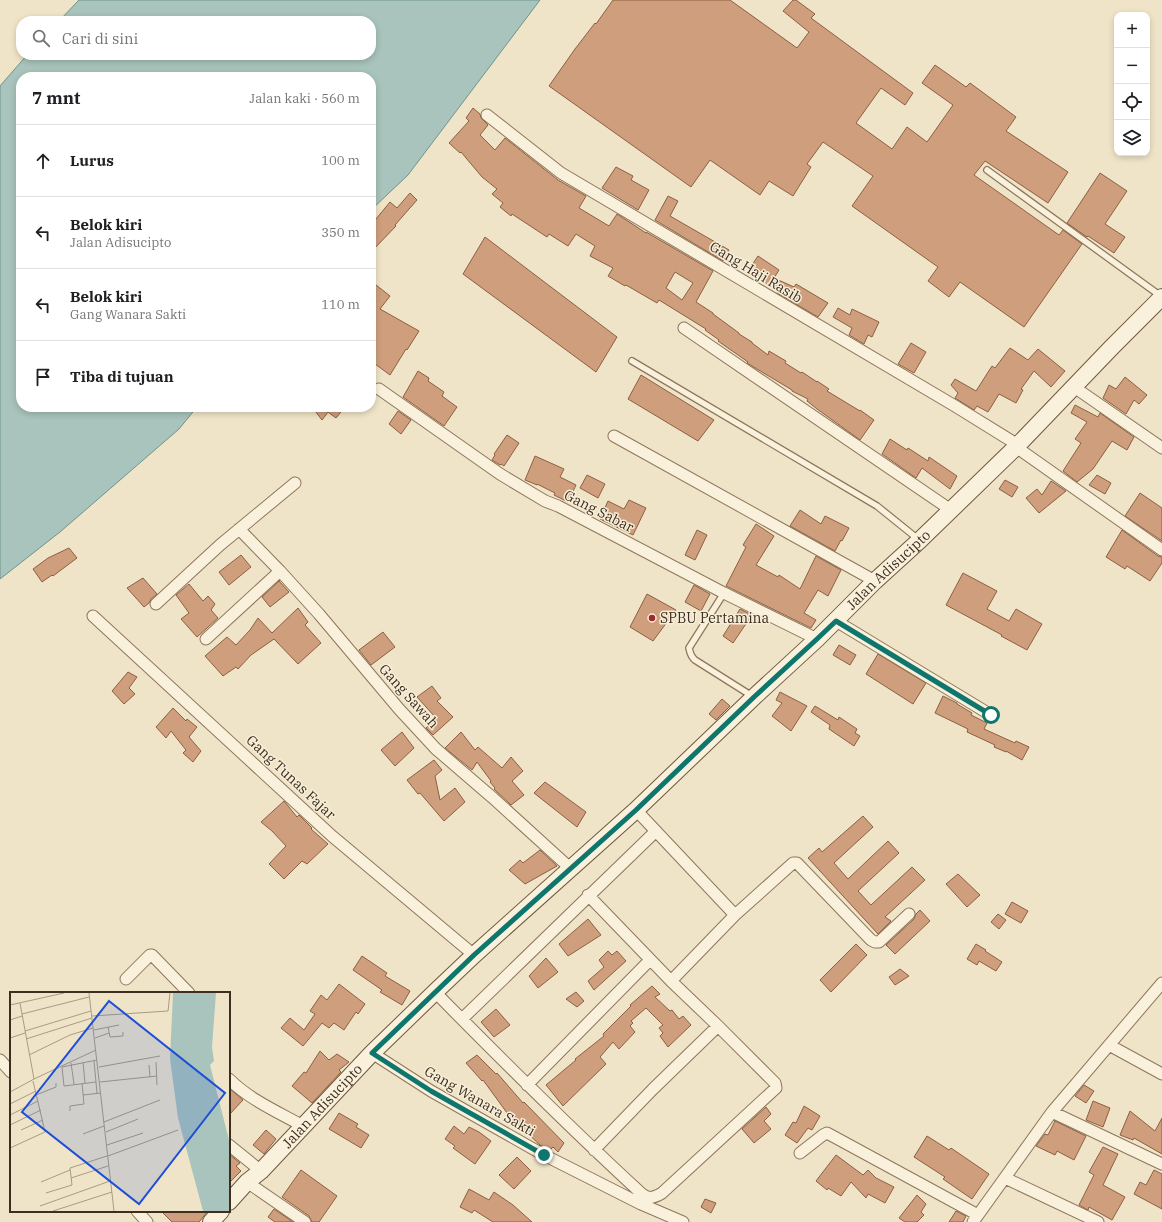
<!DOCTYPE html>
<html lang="id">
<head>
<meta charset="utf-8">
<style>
	body { margin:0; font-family:"IBM Plex Serif",serif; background:#f6f6f6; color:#202124 }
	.controls { position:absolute; right:12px; top:12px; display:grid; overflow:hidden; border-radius:8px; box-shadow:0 2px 6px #0003 }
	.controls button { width:36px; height:36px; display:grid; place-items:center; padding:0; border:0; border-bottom:1px solid #e0e0e0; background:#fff; color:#202124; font:20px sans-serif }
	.stop { position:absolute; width:12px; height:12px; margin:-9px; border:3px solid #0f766e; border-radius:50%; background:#fff }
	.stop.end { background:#0f766e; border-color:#fff; box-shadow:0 1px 4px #0008 }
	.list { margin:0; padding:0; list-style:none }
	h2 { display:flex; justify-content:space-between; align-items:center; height:52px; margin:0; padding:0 16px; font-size:17px }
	h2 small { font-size:13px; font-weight:400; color:#757577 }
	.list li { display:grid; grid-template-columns:26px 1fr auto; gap:12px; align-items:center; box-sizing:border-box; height:72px; padding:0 16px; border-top:1px solid #e0e0e0 }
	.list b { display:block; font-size:15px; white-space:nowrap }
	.list p { margin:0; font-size:13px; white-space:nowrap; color:#757577 }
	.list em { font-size:13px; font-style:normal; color:#757577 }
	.icon { flex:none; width:22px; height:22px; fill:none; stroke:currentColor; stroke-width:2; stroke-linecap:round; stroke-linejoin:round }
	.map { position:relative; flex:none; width:1162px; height:1222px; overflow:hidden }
	.search { position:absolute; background:#fff; box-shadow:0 2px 6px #0003; left:16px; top:16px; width:360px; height:44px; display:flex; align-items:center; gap:10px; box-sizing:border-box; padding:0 14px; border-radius:16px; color:#757577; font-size:15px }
	.panel { position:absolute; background:#fff; box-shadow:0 2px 6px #0003; left:16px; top:72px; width:360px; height:340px; border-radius:16px }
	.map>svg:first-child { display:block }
	.water { fill:#a9c4bc; stroke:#6f938a }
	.building { fill:#cf9f7d; stroke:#8d5f41; fill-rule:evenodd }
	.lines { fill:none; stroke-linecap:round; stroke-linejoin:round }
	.service-casing { stroke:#8d765c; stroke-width:8 }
	.minor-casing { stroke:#8d765c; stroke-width:13 }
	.secondary-casing { stroke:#6f573f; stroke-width:18 }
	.service { stroke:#faf1dc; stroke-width:5.5 }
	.minor { stroke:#faf1dc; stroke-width:11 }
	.secondary { stroke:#faf1dc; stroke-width:16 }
	.route { stroke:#0f766e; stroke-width:5 }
	.poi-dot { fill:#9e2a2b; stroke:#f7eed8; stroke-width:1.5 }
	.labels { text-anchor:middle; stroke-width:3; stroke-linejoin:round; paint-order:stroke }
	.street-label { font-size:14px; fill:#3d2e20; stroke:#f7eed8 }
	.poi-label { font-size:14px; fill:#3d2e20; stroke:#f7eed8; text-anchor:start }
	.inset-road { fill:none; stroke:#a89b85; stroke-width:1 }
	.view { fill:#1d4ed8; fill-opacity:0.15; stroke:#1d4ed8; stroke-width:2 }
	.inset-edge { fill:none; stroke:#3d2e20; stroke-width:2 }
</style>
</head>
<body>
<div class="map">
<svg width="1162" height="1222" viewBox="0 0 1162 1222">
	<rect width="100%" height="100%" fill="#f0e4c8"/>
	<path class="water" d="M79,0H540L408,175L371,210V77H21V407H197L179,429L60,532L0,579V86L27,55H371V21H59Z"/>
	<path class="building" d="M613,0H730L797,48L809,32L783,11L793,0H796L815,14L811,18L913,93L905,105L881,88L856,123L892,149L907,127L927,142L953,105L922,83L935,65L966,87L970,83L1016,117L1006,131L1068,172L1048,203L985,161L974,175L1059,235L1063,230L1082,244L1024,327L960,282L949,297L928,281L938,267L852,206L873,176L823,142L807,164L811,167L793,196L769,181L760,195L710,160L691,187L549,86L575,49L595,23L596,24Z
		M473,108L480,114L481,118L488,125L480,135L495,150L505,138L558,180L586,196L579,208L609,226L617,214L646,233V232L713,271L696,302L713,313V314L739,333V334L752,342V343L768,355L769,351L786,361L785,363L801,373L802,372L817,382V381L829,389L827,391L860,411V410L874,420L860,440L817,409L807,401L808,399L792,391V390L747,363L748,362L718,341L719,340L705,330L706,329L659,300L657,303L626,285L625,286L608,276L613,268L590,256L595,246L576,234L568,246L549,234L547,237L512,214L511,216L500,207L503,203L492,194L497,189L482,177L461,152L460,153L449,143L469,121L466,118ZM675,272L693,283L682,300L666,288Z
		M616,167L633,176L631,180L649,190L638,210L602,188Z
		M1100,173L1127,191L1105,224L1125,237L1114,253L1094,240L1088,236L1087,237L1067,223Z
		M410,193L417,200L395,225L396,226L371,252V225L390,202L397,208Z
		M668,196L678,201L670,216L729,250L723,261L655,220Z
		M485,237L617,337L596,372L463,274Z
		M758,256L779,270L774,278L794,287L796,284L828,303L818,317L777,293L778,291L752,274L754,271L750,268Z
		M371,281L390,296L380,309L419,331L407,350L406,349L390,375L371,361V353L375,347L371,344V330L375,325L371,321Z
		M838,308L850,315L852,309L879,322L872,337L868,335L864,344L849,335L852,328L833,317Z
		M911,343L926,352L914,373L898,364Z
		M1010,348L1028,360L1038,349L1065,371L1051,387L1034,371L1021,389L1023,390L1016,403L999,394L988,412L977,406L974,410L955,398L958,393L951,385L955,379L976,391L992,366L995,368Z
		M418,371L429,378L428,381L444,392L442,396L457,407L444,426L403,397Z
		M641,375L714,420L698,441L628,399Z
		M1125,377L1147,395L1139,404L1134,400L1126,414L1103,398L1109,385L1116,389Z
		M1075,405L1098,417L1100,413L1134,437L1127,450L1112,441L1093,469L1077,482L1063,471L1081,443L1075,439L1087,422L1071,413Z
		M312,407H345L336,418L328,412L322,420Z
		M398,411L411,420L401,434L389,424Z
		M507,435L519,443L504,466L501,464L500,465L492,460L495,455L494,454Z
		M890,439L907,450L908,448L928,461L929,457L957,476L950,489L922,468L916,478L882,454Z
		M535,456L564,469L560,477L576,485L568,502L554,495L555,493L537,484V485L525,480Z
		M587,475L605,484L598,498L580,488Z
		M1097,475L1111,483L1105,494L1089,485Z
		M1005,480L1018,487L1012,497L999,489Z
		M1051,481L1066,491L1039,513L1026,498L1037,489L1042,495Z
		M1140,493L1162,508V541L1125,516Z
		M629,500L646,508L633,535L600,519L608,501L624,509Z
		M800,510L821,524L825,516L849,528L842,541L841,540L835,551L790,526Z
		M756,524L774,536L756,565L778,577L779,575L800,589L816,556L841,570L828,596L818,590L804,613L816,620L811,628L726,586L746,547L743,545Z
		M697,530L707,535L695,560L685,555Z
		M1122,530L1158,556L1162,557V563L1150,581L1127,566L1125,569L1106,557Z
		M69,548L77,558L53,576L52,575L42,582L33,569L48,558Z
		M241,555L251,567L229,585L219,572Z
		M963,573L997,591L987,609L1009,621L1016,609L1042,624L1027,650L1001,636L1002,635L946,605Z
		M143,578L157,594L151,599L149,603L144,607L127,588Z
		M279,581L289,592L270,607L262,597Z
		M189,584L203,601L208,596L215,604L211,610L218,618L197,637L181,619L189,613L176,595Z
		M694,585L710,594L701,611L685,602Z
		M647,594L676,610L653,641L630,627Z
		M298,608L308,622L305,625L321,643L298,664L274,639L251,655L238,669L236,667L223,676L205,656L227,637L236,645L250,630L258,618L272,633Z
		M740,609L752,615L733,643L723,636Z
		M383,632L395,647L371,665L359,650Z
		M839,645L856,655L850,665L833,655Z
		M878,654L926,683L913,704L866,674Z
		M128,672L137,677L129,688L135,694L124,704L112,691Z
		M432,686L441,698L437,701L453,717L433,735L426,728L436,718L417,697Z
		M780,692L807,706L791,731L772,716L782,703L776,700Z
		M943,696L957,703V704L972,713L971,715L987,723L984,729L1015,743L1016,741L1029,747L1022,760L1006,751V752L994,747L995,745L967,732L968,729L935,713Z
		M722,699L730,706L716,720L709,714Z
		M815,706L838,720L839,717L857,729L855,733L860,736L854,746L829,729L830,725L811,712Z
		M173,708L186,721L187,719L197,727L189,737L201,751L193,762L183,753L186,750L171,731L166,738L156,727Z
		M402,732L414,748L395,766L381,750Z
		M461,732L475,750L478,747L502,768L511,757L523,771L512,781L524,795L511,805L494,789L495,788L490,782L491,781L477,762L472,770L445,748Z
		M434,760L442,770L435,776L440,800L455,788L465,802L444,821L420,793L418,794L407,780Z
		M545,782L586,812L577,827L534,793Z
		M284,801L297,817L299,815L312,828L311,829L328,844L307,864L302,861L284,879L269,864L286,846L272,831L261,822Z
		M863,816L873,827L834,863L848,879L888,841L899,853L858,891L871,905L912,867L925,880L885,917L891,921L878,934L808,858L819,848L822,852Z
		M540,850L557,866L525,884L509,870L520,860L523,863Z
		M958,874L980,895L967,907L946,884Z
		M1012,902L1028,911L1021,923L1005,914Z
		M920,910L930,921L895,954L886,945L914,919L916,914Z
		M998,914L1006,920L999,929L991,922Z
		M588,919L601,935L568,956L559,944Z
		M856,944L867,955L831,992L820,980Z
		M976,944L986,950L985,951L1002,962L996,971L979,961L977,965L967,959Z
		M608,951L612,955L617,951L626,961L594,990L588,981L604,967L599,960Z
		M362,956L387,973L385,976L410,991L402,1005L380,992L382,990L353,970Z
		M546,958L558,972L538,988L529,976Z
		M900,969L909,976L895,985L889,977Z
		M339,984L365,1004L358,1014L356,1012L344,1030L334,1023L329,1028L322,1023L303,1046L281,1028L290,1018L304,1030L315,1014L310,1011L321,995L327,1000Z
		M652,986L660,994L655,997L670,1011L672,1010L679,1019L683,1016L691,1025L668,1047L660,1036L663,1033L659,1028L663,1025L646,1008L631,1021L633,1023L630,1026L635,1032L619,1049L613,1042L600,1057L606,1064L563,1106L546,1085L576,1060L575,1059L604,1036L603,1034L631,1006L630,1005Z
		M576,992L584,1001L577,1007L566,999Z
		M496,1009L510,1025L494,1037L481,1022Z
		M320,1051L329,1060L337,1054L349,1062L339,1070L341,1072L312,1103L292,1086L304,1072L306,1073Z
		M477,1055L496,1074L497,1073L523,1103L524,1102L564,1143L558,1152L553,1147L550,1150L540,1145L510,1117L483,1080L482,1081L466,1063Z
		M1084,1085L1094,1091L1086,1103L1075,1096Z
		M229,1088L243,1100L229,1115Z
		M1093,1101L1110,1108L1103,1127L1086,1120Z
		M804,1106L820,1116L812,1130L808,1128L797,1143L785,1135L793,1122L796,1123Z
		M766,1107L771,1114L764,1121L771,1129L754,1143L742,1129Z
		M1130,1111L1155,1131L1162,1118V1154L1134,1138L1133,1140L1120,1135Z
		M339,1113L358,1124L356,1127L369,1135L361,1148L329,1129Z
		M1055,1121L1086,1136L1074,1160L1057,1151L1055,1155L1036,1146L1045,1134L1048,1135Z
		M454,1126L464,1134L469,1127L479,1132L491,1141L475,1164L453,1148L455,1146L445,1139Z
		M266,1130L276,1139L264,1154L253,1145Z
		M927,1136L949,1150L951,1148L989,1174L972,1199L943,1179L945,1177L914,1157Z
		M1103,1147L1118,1154L1103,1185L1125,1197L1112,1220L1089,1207L1088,1210L1079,1205L1094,1175L1089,1172Z
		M229,1154L240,1163L236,1166L241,1171L229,1183Z
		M836,1155L863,1175L868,1170L876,1178L894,1187L885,1203L868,1194L866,1198L851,1182L841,1196L828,1188L827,1190L816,1181Z
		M517,1157L531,1171L514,1189L499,1175Z
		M301,1170L337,1196L319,1222H312L309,1216L282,1197Z
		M1154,1170L1162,1174V1209L1134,1194L1140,1182L1146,1185Z
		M469,1189L489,1200L494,1192L513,1205L532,1222H493L474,1210L472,1213L460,1207Z
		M917,1195L926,1204L921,1212L924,1215L917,1222H905L899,1218Z
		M705,1199L716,1203L711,1213L701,1207Z
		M274,1209L293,1222H275L268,1217Z
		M161,1211H208L199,1222H172Z
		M956,1211L966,1216L963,1222H949Z"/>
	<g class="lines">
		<defs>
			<path id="service" d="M987,170L1162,297
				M632,361L877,506L918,539
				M724,593L689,648C690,653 691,657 695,660L752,696"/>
			<path id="minor" d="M487,115L561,173L955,406L1018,445
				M684,328L951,510
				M1074,387L1162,448
				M379,389L500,474L545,501L558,506L724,593L817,639
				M614,436L875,581
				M1016,447L1162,550
				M239,529L280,571L319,614L399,709L436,749L493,798L570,868
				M156,604L220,545L295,483
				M93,616L332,836L474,955
				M836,621L991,715
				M206,639L280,571
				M636,810L735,915
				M126,979L150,955H152L189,993
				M671,981L735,915L793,863H797L871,940L875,942H879L909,914
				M435,992C503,1061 571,1129 642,1194C649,1200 655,1197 662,1193L776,1088L775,1083L718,1026L671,981L588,895
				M462,1019L656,831
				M1109,1045L1162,1074
				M372,1053L431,1091L544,1155L641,1204L683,1222
				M0,1060L11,1072
				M229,1079C250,1100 278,1112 303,1126
				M527,1085L650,960
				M1052,1112L1162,1164
				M229,1145L261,1171
				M594,1150L653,1089L718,1026
				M800,1153L823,1135L827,1133L978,1215
				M1005,1178L1098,1222
				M247,1182L305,1222
				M137,1211L147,1222
				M973,1222L1052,1112L1162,983"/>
			<g id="secondary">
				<path id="s1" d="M229,1202L247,1182L261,1171L372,1053L435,992L474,955L636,810L754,697L817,639L875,581L920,540L1016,447L1112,347L1162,297"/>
				<path d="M211,1222L221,1211"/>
			</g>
		</defs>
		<use href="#service" class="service-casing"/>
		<use href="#minor" class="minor-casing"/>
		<use href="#secondary" class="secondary-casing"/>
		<use href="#service" class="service"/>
		<use href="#minor" class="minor"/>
		<use href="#secondary" class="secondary"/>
	</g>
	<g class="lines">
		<path class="route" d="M544,1155L431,1091L372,1053L474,955L636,810L754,697L817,639L836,621L991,715"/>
	</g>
	<circle class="poi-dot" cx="652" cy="618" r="4"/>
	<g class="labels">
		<g class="street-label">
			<text transform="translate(756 272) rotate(31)" y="5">Gang Haji Rasib</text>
			<text transform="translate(599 511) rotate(27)" y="5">Gang Sabar</text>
			<text dy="5" stroke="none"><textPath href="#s1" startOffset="914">Jalan Adisucipto</textPath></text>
			<text transform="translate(409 696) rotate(48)" y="5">Gang Sawah</text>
			<text transform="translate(291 777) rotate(43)" y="5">Gang Tunas Fajar</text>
			<text transform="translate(480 1101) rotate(30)" y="5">Gang Wanara Sakti</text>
			<text dy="5" stroke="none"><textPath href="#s1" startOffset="134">Jalan Adisucipto</textPath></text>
		</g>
		<g class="poi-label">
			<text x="660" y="623">SPBU Pertamina</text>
		</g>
	</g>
	<g transform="translate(10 992)">
		<rect width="220" height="220" fill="#f0e4c8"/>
		<path d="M163,1H206L202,55L204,69L200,73L220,152V219H193L168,126L160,67Z" fill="#a9c4bc"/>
		<path class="inset-road" d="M79,1L104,219M0,13L54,1M12,22L79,5M82,24L158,19L160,1M0,28L12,24M98,35L100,45L113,44V40M84,38L109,33M15,39L81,19M0,46L15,41M85,46L99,41M16,47L82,26M19,63L60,43L83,36M84,69L87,101M73,70L75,91M146,70L147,93M61,71L64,92M139,73L140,85M89,75L150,64M24,87L86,58M86,90L54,94L52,75L87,68M90,90L147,84M0,100L24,87L10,11M26,103L46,95V91M73,103L91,101M0,112L26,99M60,119V114L74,112L72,91M0,123L28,109M94,130L150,108M0,133L31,118M11,138L33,128M96,140L128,127M73,142L94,134M97,153L133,141M0,156L35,140L23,89M98,164L168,138M61,186L98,174M31,190L60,178M36,201L62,193L60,176L97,164M30,214L100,189M43,219L102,200"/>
		<path class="view" d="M99,9L215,101L129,212L12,120Z"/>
		<rect width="220" height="220" class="inset-edge"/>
	</g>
</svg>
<div class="controls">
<button>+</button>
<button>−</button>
<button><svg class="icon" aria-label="locate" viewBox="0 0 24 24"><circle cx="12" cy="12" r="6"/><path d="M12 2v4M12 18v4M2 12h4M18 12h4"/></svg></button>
<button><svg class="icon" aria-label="layers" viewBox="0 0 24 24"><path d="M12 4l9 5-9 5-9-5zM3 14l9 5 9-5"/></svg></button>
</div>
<div class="stop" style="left:991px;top:715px"></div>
<div class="stop end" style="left:544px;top:1155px"></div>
<div class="search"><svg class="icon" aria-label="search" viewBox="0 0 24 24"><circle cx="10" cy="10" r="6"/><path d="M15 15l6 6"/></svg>Cari di sini</div>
<section class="panel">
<h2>7 mnt<small>Jalan kaki · 560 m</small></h2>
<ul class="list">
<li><svg class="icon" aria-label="ahead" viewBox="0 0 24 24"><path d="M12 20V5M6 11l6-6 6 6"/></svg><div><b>Lurus</b></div><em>100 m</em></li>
<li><svg class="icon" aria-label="left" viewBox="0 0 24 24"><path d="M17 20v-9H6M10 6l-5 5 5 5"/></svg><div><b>Belok kiri</b><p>Jalan Adisucipto</p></div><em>350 m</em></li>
<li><svg class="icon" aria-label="left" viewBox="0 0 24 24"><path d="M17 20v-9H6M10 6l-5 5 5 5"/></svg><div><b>Belok kiri</b><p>Gang Wanara Sakti</p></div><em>110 m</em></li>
<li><svg class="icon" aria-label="arrive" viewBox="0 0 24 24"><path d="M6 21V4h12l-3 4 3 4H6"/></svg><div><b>Tiba di tujuan</b></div></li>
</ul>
</section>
</div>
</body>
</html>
